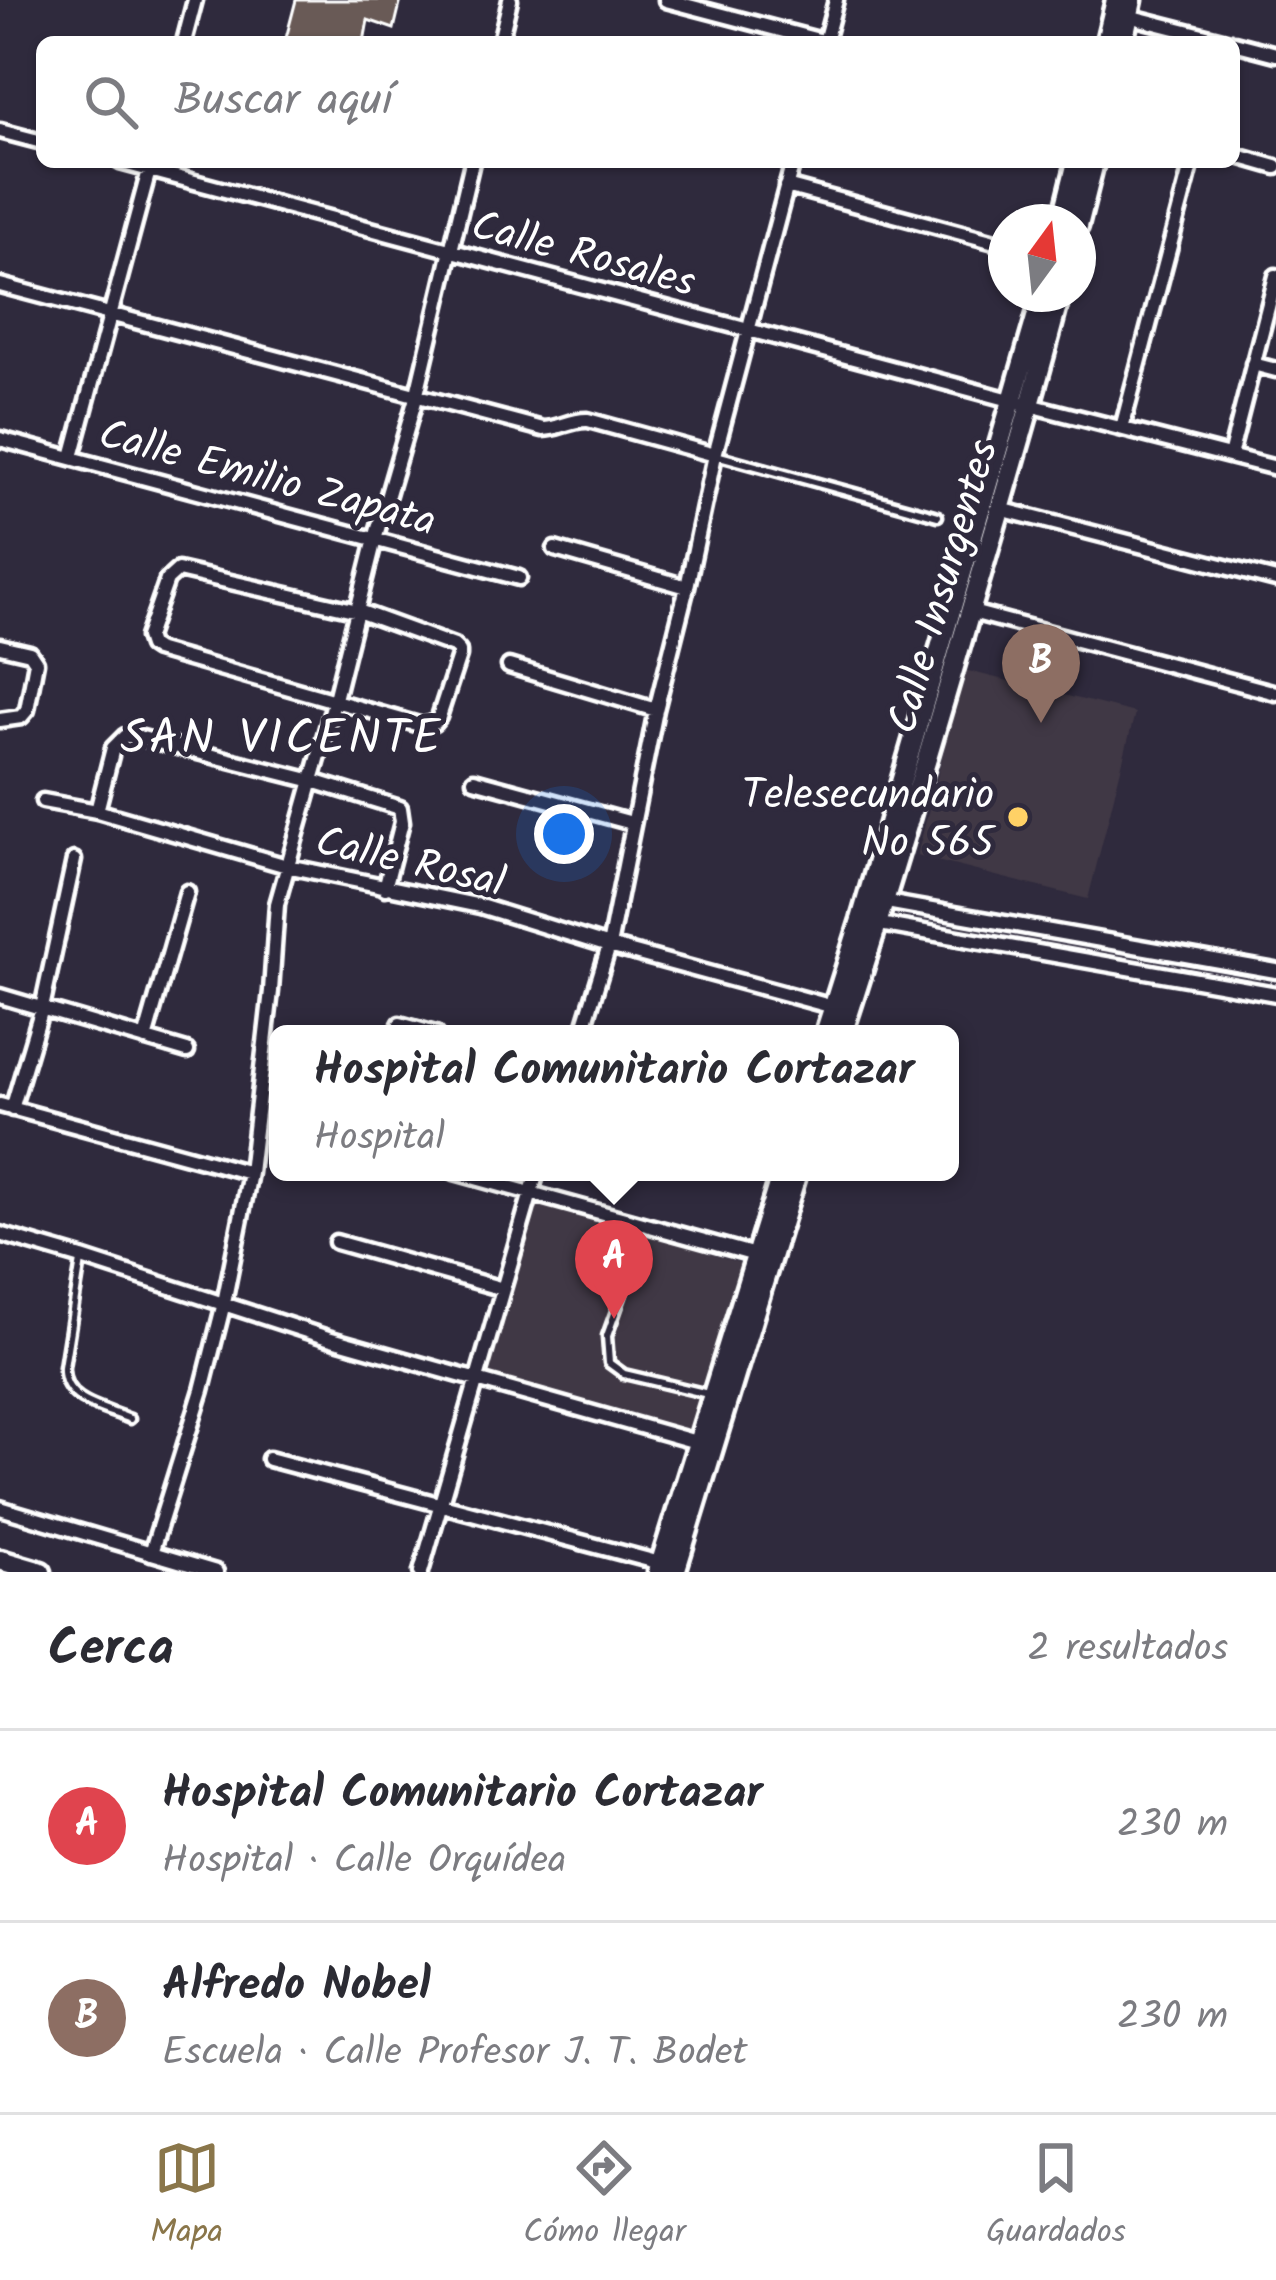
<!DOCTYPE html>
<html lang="es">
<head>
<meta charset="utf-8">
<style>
	body { margin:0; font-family:Kalam,sans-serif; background:#f7f7f7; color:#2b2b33 }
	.compass { position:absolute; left:988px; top:204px; width:108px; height:108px; border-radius:50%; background:#fff; box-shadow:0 3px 9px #0004; rotate:15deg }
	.you { position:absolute; left:564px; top:834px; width:42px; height:42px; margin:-30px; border:9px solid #fff; border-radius:50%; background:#1a73e8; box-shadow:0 0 0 18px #1a73e833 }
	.badge { display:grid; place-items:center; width:78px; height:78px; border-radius:50%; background:#8a764a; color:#fff; font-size:39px; font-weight:700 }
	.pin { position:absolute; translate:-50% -99px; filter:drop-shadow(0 3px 6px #0008) }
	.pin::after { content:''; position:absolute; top:63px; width:42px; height:36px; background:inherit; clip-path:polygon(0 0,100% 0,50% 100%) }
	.popup { position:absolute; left:269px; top:1025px; width:690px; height:156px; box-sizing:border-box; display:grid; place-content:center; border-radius:18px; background:#fff; filter:drop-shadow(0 3px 9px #0005); font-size:39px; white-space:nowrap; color:#7c7c81 }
	.popup b { font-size:45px; color:#2b2b33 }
	.popup::after { content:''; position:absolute; left:50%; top:100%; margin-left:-24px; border:24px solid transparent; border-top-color:#fff }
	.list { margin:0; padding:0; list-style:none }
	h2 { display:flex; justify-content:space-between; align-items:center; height:156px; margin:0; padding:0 48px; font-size:51px }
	h2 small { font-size:39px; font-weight:400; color:#7c7c81 }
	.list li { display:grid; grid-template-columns:78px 1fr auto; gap:36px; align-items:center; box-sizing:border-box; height:192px; padding:0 48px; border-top:3px solid #e1e1e2 }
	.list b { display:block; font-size:45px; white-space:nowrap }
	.list p { margin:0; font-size:39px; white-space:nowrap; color:#7c7c81 }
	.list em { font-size:39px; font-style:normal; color:#7c7c81 }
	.icon { flex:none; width:66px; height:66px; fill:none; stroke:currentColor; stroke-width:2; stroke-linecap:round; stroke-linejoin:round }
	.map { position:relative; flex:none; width:1276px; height:1572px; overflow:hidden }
	.search { position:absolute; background:#fff; box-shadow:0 3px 9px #0004; left:36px; right:36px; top:36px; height:132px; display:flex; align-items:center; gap:30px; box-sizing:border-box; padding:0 42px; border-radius:18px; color:#7c7c81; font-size:45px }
	.sheet { height:540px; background:#fff }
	nav { display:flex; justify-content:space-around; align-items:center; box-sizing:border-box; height:168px; border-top:3px solid #e1e1e2; background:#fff; font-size:33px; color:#7c7c81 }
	nav a { display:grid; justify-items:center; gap:6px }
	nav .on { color:#8a764a }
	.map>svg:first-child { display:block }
	.built { fill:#403845 }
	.building { fill:#695a57; stroke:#fff; stroke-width:3 }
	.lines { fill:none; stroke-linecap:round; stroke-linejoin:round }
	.service-casing { stroke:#fff; stroke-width:15 }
	.minor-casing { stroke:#fff; stroke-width:21 }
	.secondary-casing { stroke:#fff; stroke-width:27 }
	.service { stroke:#2f2a3d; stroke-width:6 }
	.minor { stroke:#2f2a3d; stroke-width:12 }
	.secondary { stroke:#2f2a3d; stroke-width:18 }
	.poi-dot { fill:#ffd166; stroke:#2f2a3d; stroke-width:4.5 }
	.labels { text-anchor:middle; stroke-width:10; stroke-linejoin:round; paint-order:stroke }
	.street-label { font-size:42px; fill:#fff; stroke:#2f2a3d }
	.poi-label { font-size:42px; fill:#fff; stroke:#2f2a3d; text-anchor:end }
	.quarter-label { font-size:48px; letter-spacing:3px; fill:#fff; stroke:#2f2a3d }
</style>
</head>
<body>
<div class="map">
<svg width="1276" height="1572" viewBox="0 0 1276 1572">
	<rect width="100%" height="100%" fill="#2f2a3d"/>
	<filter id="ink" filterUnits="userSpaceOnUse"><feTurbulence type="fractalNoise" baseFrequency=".00833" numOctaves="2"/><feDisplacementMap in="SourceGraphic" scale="24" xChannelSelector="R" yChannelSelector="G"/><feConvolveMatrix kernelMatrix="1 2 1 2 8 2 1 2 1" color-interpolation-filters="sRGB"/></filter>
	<g filter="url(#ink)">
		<path class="built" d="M964,670L1135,713L1088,899L917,856Z
			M535,1200L744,1264L692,1431L486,1374Z"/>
		<path class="building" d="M296,0H401L394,29L368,20L364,42H285Z"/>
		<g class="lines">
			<defs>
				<path id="service" d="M716,455L938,516
					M81,1261L64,1367C62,1402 104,1408 130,1419
					M622,1294L607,1336L609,1363L624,1374L708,1394"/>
				<path id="minor" d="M666,0L826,42
					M1128,16L1230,42
					M184,42L195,0
					M500,42L510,0
					M825,42L836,0
					M1234,43L1276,54
					M0,131L42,142
					M1234,155L1276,167
					M120,162L1014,401L1276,468
					M786,186L1006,245
					M0,285L543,429C560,429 571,419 588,420L715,455
					M1253,364L1276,370
					M1122,428L1192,162
					M0,439L519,578
					M1230,456L1276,276
					M72,457L151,163
					M1000,509L1276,580
					M555,549L687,587
					M178,570L358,611L454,646L459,651V656L439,717L434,723L423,726L156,650L150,646L147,637L167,580Z
					M972,612L1276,693
					M0,646L30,653L36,662L27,710L21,717L0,720
					M509,666L656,710
					M474,780L632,823
					M43,801L97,811L287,866L480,906L609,946L837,1008
					M97,811L113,748L125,736L138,737L313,781L400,808L402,822L385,888
					M881,901L1276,971
					M874,923L1276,994
					M0,996L187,1051
					M400,1024L436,1034
					M582,1034L609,946L656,710L687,587L715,455L793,162
					M145,1039L187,892
					M0,1105L250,1173
					M12,1109L42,1008L74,860
					M454,1172L759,1256
					M0,1234L82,1258L328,1338L700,1443
					M336,1242L503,1289
					M269,1459L664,1564
					M0,1508L216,1572
					M151,1553L202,1390L224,1303L250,1173L271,991L277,904L335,699L375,539L416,398L472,162
					M421,1572L537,1172"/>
				<path id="secondary" d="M1106,42L1116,0
					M1123,42L1132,0
					M1062,222L1077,162
					M1078,226L1094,162
					M825,1034L861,920L1043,294
					M842,1034C899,859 949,683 1001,506C1021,436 1042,365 1060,294
					M0,1560L41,1572
					M658,1572L782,1172
					M675,1572L797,1172"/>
			</defs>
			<use href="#service" class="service-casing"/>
			<use href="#minor" class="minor-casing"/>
			<use href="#secondary" class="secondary-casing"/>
			<use href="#service" class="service"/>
			<use href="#minor" class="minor"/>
			<use href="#secondary" class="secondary"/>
		</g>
	</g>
	<circle class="poi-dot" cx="1018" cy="817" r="12"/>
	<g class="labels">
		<g class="street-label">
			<text transform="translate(584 252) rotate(15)" y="15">Calle Rosales</text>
			<text transform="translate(268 476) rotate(15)" y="15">Calle Emilio Zapata</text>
			<text transform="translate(941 586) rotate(-74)" y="15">Calle Insurgentes</text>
			<text transform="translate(411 860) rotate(13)" y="15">Calle Rosal</text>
		</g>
		<g class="poi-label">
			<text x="994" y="808">Telesecundario<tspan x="994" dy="48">No 565</tspan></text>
		</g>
		<g class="quarter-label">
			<text x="282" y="753">SAN VICENTE</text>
		</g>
	</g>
</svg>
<svg class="compass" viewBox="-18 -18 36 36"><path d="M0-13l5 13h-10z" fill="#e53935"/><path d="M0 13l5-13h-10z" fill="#7c7c81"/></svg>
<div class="you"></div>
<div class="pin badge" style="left:614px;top:1319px;background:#e0444e">A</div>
<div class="popup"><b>Hospital Comunitario Cortazar</b>Hospital</div>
<div class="pin badge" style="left:1041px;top:723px;background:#8d6e63">B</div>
<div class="search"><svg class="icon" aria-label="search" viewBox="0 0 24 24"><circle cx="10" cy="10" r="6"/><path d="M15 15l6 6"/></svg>Buscar aquí</div>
</div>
<section class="sheet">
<h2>Cerca<small>2 resultados</small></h2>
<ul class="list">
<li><span class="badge" style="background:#e0444e">A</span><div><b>Hospital Comunitario Cortazar</b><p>Hospital · Calle Orquídea</p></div><em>230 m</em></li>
<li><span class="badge" style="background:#8d6e63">B</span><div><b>Alfredo Nobel</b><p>Escuela · Calle Profesor J. T. Bodet</p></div><em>230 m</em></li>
</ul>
</section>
<nav>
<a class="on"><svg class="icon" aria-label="map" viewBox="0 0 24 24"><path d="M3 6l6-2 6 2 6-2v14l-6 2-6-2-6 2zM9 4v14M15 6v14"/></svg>Mapa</a>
<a><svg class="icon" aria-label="directions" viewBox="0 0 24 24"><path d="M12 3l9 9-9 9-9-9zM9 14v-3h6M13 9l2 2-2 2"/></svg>Cómo llegar</a>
<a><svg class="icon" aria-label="saved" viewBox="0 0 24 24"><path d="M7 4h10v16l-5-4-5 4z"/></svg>Guardados</a>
</nav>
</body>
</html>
